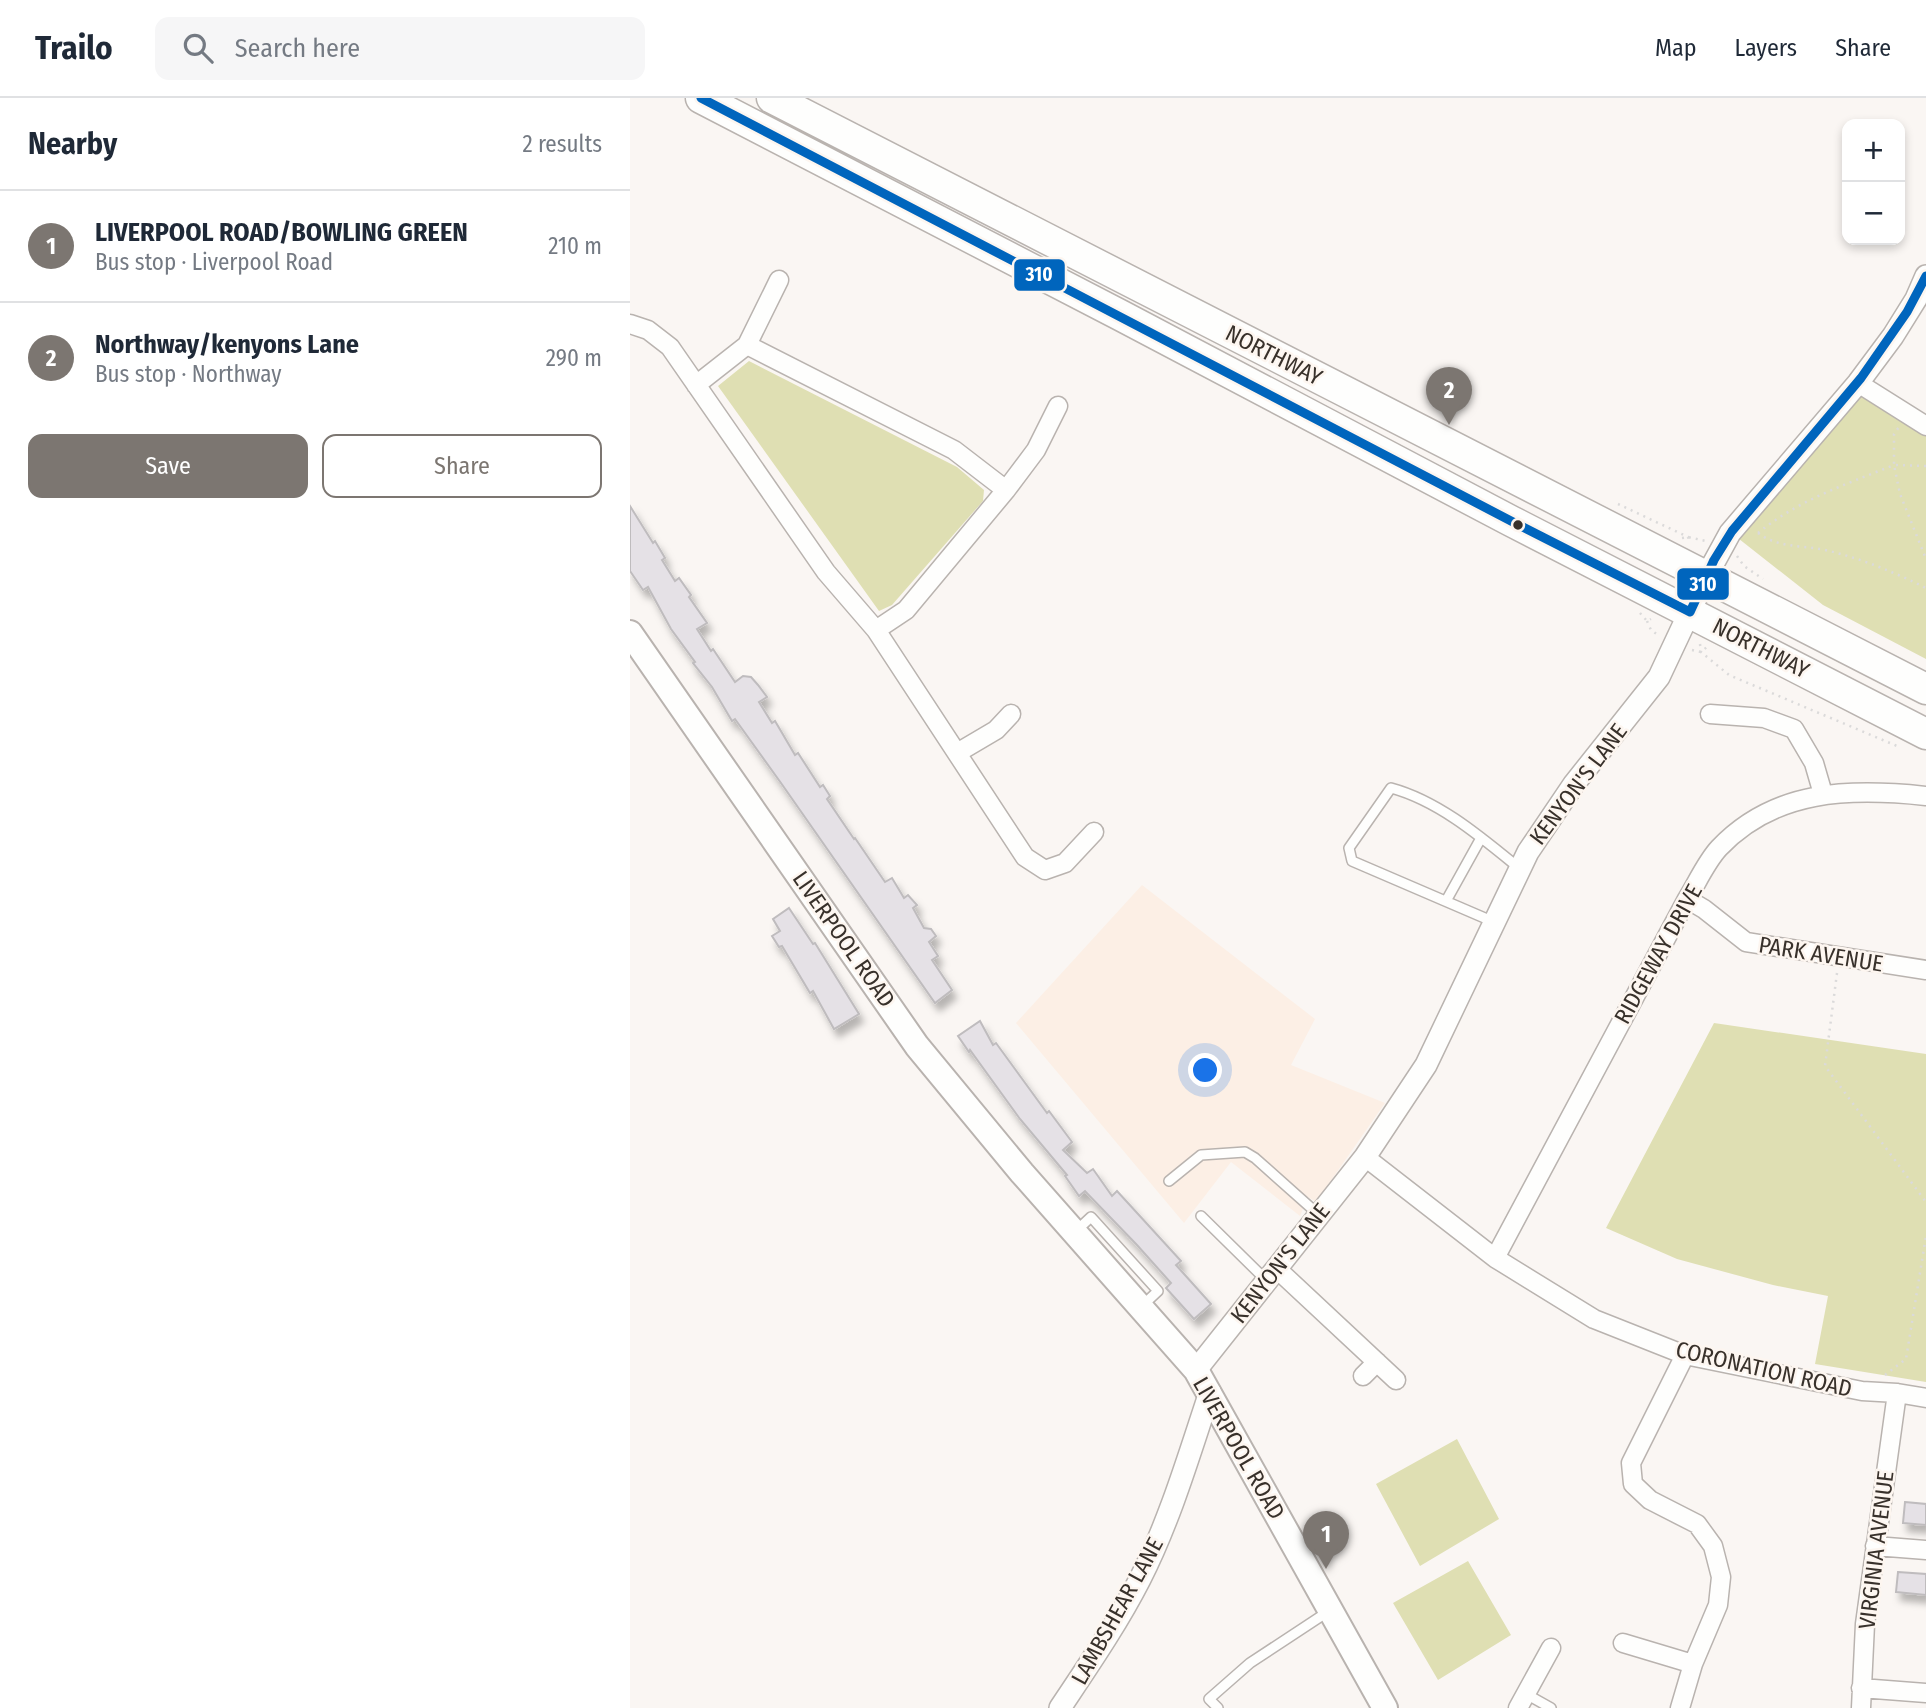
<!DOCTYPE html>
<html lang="en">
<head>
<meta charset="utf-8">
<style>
	body { margin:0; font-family:"Fira Sans Condensed",sans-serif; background:#f6f6f7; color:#1f2937 }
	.controls { position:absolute; right:21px; top:21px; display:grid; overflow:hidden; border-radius:14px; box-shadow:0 4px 10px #0003 }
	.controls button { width:63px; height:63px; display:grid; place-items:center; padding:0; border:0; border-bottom:2px solid #e0e1e3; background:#fff; color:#1f2937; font:35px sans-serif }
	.you { position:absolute; left:576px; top:973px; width:24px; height:24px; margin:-18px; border:5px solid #fff; border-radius:50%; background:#1a73e8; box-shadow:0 0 0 10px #1a73e833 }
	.badge { display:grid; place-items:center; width:46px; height:46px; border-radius:50%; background:#7c7671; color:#fff; font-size:23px; font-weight:700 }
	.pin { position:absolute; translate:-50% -58px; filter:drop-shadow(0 2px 4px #0008) }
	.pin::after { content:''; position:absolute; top:37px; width:24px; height:21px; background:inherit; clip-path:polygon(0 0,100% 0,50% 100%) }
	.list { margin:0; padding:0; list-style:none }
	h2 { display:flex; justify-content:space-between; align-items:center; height:91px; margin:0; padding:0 28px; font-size:30px }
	h2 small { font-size:23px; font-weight:400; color:#747a83 }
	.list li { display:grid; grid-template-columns:46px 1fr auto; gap:21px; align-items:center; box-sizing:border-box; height:112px; padding:0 28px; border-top:2px solid #e0e1e3 }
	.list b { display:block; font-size:26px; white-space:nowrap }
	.list p { margin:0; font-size:23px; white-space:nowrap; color:#747a83 }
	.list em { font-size:23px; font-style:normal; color:#747a83 }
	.actions { display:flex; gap:14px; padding:21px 28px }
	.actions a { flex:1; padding:16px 0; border:2px solid #7c7671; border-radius:14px; text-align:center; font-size:24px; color:#7c7671 }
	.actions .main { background:#7c7671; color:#fff }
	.icon { flex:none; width:38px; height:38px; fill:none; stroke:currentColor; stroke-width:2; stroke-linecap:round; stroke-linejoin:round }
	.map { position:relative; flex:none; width:1296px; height:1610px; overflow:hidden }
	header { display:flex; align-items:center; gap:42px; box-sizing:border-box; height:98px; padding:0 35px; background:#fff; border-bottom:2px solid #e0e1e3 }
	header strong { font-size:33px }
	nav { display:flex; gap:38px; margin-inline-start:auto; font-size:24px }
	.search { width:490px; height:63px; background:#f6f6f7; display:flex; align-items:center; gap:18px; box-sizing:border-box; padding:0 24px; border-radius:14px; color:#747a83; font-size:26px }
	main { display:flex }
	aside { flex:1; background:#fff }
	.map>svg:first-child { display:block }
	.built { fill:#fcefe5 }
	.green { fill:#dfdfb3 }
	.building { fill:#e5e1e6; stroke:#bfbcbe; stroke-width:2; filter:url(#shadow) }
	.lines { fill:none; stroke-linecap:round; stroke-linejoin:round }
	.service-casing { stroke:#b9b3af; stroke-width:12 }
	.minor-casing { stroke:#b9b3af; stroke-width:21 }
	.tertiary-casing { stroke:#b9b3af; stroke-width:24 }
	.secondary-casing { stroke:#b9b3af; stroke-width:28 }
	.trunk-casing { stroke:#b9b3af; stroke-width:33 }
	.path { stroke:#dbdada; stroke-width:2.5; stroke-dasharray:2 5; stroke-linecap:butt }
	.service { stroke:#fefefd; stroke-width:9 }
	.minor { stroke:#fefefd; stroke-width:18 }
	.tertiary { stroke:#fefefd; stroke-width:21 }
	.secondary { stroke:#fefefd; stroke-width:24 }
	.trunk { stroke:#fefefd; stroke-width:30 }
	.bus-1-casing { stroke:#fdf6f0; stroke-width:14 }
	.bus-1 { stroke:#0065bd; stroke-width:9 }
	.bus-dot { fill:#38312b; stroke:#fdf6f0; stroke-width:2.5 }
	.labels { text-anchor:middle; stroke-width:5; stroke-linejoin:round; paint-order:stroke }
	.street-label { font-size:23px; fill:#38312b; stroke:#fdf6f0 }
	.line-badge { stroke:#fdf6f0; stroke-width:2.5 }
	.badge-label { font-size:19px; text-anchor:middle; font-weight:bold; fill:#fff }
</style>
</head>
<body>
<header>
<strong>Trailo</strong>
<div class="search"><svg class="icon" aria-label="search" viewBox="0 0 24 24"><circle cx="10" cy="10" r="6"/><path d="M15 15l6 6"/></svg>Search here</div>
<nav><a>Map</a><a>Layers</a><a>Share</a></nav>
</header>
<main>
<aside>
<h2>Nearby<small>2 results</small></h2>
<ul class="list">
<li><span class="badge">1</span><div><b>LIVERPOOL ROAD/BOWLING GREEN</b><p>Bus stop · Liverpool Road</p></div><em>210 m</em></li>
<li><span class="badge">2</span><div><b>Northway/kenyons Lane</b><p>Bus stop · Northway</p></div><em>290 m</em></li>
</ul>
<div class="actions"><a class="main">Save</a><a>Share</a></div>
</aside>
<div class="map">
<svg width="1296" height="1610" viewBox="0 0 1296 1610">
	<defs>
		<filter id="shadow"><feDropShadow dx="4.5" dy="8" stdDeviation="3.5" flood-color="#0004"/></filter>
	</defs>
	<rect width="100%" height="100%" fill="#faf6f3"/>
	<path class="built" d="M512,787L685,921L661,967L755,1005L686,1104L678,1099L670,1118L601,1064L554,1125L386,925Z"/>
	<path class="green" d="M119,263L327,369L354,392L353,403L262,507L249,513L88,288Z
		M1229,291L1296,336V561L1193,507L1104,437Z
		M1084,925L1296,956V1284L1185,1266L1198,1198L1143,1187L1047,1161L976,1130Z
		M827,1341L869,1421L790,1468L746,1386Z
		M838,1463L881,1537L808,1582L763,1505Z"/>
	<path class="building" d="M0,408L23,445L25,443L35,460L32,462L45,483L49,480L61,497L59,499L77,525L67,531L81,553L83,551L105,584L113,578L121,579L128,587L137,599L129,604L142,625L145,623L165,657L168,655L190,689L193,687L200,698L197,701L224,741L225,740L255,784L262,780L274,800L278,797L287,807L283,810L294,830L301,831L306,838L299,844L308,858L302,862L322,892L305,905L151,685L105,621L102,623L82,589L63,565L65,564L41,531L18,489L13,492L0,473Z
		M159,810L183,846L185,845L229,916L204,931L183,893L180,895L152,848L149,849L142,838L150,833L143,821Z
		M350,923L363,947L366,945L417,1015L419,1013L442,1044L433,1052L457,1075L463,1071L482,1098L487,1093L551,1163L546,1167L581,1206L564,1221L536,1190L541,1185L507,1147L455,1093L449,1098L435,1078L437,1077L390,1021L340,952L339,954L328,938Z
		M1275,1404L1296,1406V1427L1273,1425Z
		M1268,1474L1296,1476V1497L1266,1494Z"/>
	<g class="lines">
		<defs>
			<path id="service" d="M816,803L851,740
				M864,824L722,763L719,750L761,690C809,703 851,739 889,770
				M539,1083L571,1057L615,1054L625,1060L689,1117
				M571,1118L636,1182
				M445,1134L461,1119L528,1193L512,1208
				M896,1596L921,1610
				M588,1610L579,1601L620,1565L699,1513"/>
			<path id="minor" d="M0,226L18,232L40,249L196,474L246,532L395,759L415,772L435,765L464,734
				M117,247L324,352L376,392
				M1228,285L1296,328
				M66,287L117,247L149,182
				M246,532L276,512L376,392L406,352L428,308
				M1080,616L1134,620L1164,631L1184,665L1193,696
				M327,655L366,632L381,616
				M1057,801L1074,811L1116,844L1296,872
				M735,1059L865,1160L964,1221L1055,1257L1232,1293L1267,1295L1296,1300
				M865,1160L1057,801C1067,785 1076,764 1089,750C1145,691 1220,690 1296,698
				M646,1170L766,1282
				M733,1278L747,1264
				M1245,1448L1296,1452
				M993,1545L1063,1566
				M1231,1590L1296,1595
				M888,1610L921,1550
				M1050,1610L1063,1566L1088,1507L1091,1479L1083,1448L1067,1426L1020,1402L1003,1386L1001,1365L1055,1257
				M1231,1610L1235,1526L1267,1295"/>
			<path id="tertiary" d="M566,1272L735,1059L796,967L898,754L944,686L1029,579L1076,479L1100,435L1228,285L1263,238L1286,201L1296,178
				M430,1610C458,1568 487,1526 510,1481C540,1422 559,1357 580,1294"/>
			<path id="secondary" d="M0,535L287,948L392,1075L566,1272L755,1610"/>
			<path id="trunk" d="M71,0L490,217L881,423L1296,636
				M142,0L1296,591"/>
		</defs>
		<use href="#service" class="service-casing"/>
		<use href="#minor" class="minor-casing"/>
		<use href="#tertiary" class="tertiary-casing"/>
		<use href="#secondary" class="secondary-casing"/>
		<use href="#trunk" class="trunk-casing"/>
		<path class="path" d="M1296,368L1264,367L1270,396L1296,461
			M988,406L1058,439L1059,445
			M1128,435C1168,402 1217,386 1264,367V336L1269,329
			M1128,435C1148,450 1171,447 1195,452C1230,460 1264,474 1296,490
			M1052,440L1058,439L1076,443
			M1107,458L1114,468L1133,481
			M1010,515L1017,523L1021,521
			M1017,523L1021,532L1028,537
			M1070,546L1071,554L1099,577L1267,648
			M1062,552L1071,554L1078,548
			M1207,875L1195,968L1296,1104
			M1255,1277L1276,1261L1296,1138"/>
		<use href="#service" class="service"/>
		<use href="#minor" class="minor"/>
		<use href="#tertiary" class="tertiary"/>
		<use href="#secondary" class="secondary"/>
		<use href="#trunk" class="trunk"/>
		<defs>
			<path id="bus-1" d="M71,0L881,423L1060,514L1084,462L1102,433L1231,280L1277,214L1296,178"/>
		</defs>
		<use href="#bus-1" class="bus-1-casing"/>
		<use href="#bus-1" class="bus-1"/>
	</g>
	<circle class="bus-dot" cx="888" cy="427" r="6"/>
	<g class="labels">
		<g class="street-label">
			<text transform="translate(644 257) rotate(27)" y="8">NORTHWAY</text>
			<text transform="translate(1131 550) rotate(27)" y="8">NORTHWAY</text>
			<text transform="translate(948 686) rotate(-53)" y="8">KENYON'S LANE</text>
			<text transform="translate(214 841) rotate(55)" y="8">LIVERPOOL ROAD</text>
			<text transform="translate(1028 856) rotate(-61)" y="8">RIDGEWAY DRIVE</text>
			<text transform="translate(1191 856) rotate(9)" y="8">PARK AVENUE</text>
			<text transform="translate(650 1165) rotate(-52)" y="8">KENYON'S LANE</text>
			<text transform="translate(1134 1271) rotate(13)" y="8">CORONATION ROAD</text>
			<text transform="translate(609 1350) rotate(60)" y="8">LIVERPOOL ROAD</text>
			<text transform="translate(1246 1452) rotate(-83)" y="8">VIRGINIA AVENUE</text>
			<text transform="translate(487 1513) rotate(-61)" y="8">LAMBSHEAR LANE</text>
		</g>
	</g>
	<g class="line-badge">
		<rect x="383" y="160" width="53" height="34" rx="7" fill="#0065bd"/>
		<rect x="1046" y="469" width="54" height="34" rx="7" fill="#0065bd"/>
	</g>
	<g class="badge-label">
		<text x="409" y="183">310</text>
		<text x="1073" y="493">310</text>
	</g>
</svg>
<div class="controls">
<button>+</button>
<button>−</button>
</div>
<div class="you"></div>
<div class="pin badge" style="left:696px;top:1471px">1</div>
<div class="pin badge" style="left:819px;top:327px">2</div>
</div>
</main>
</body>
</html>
